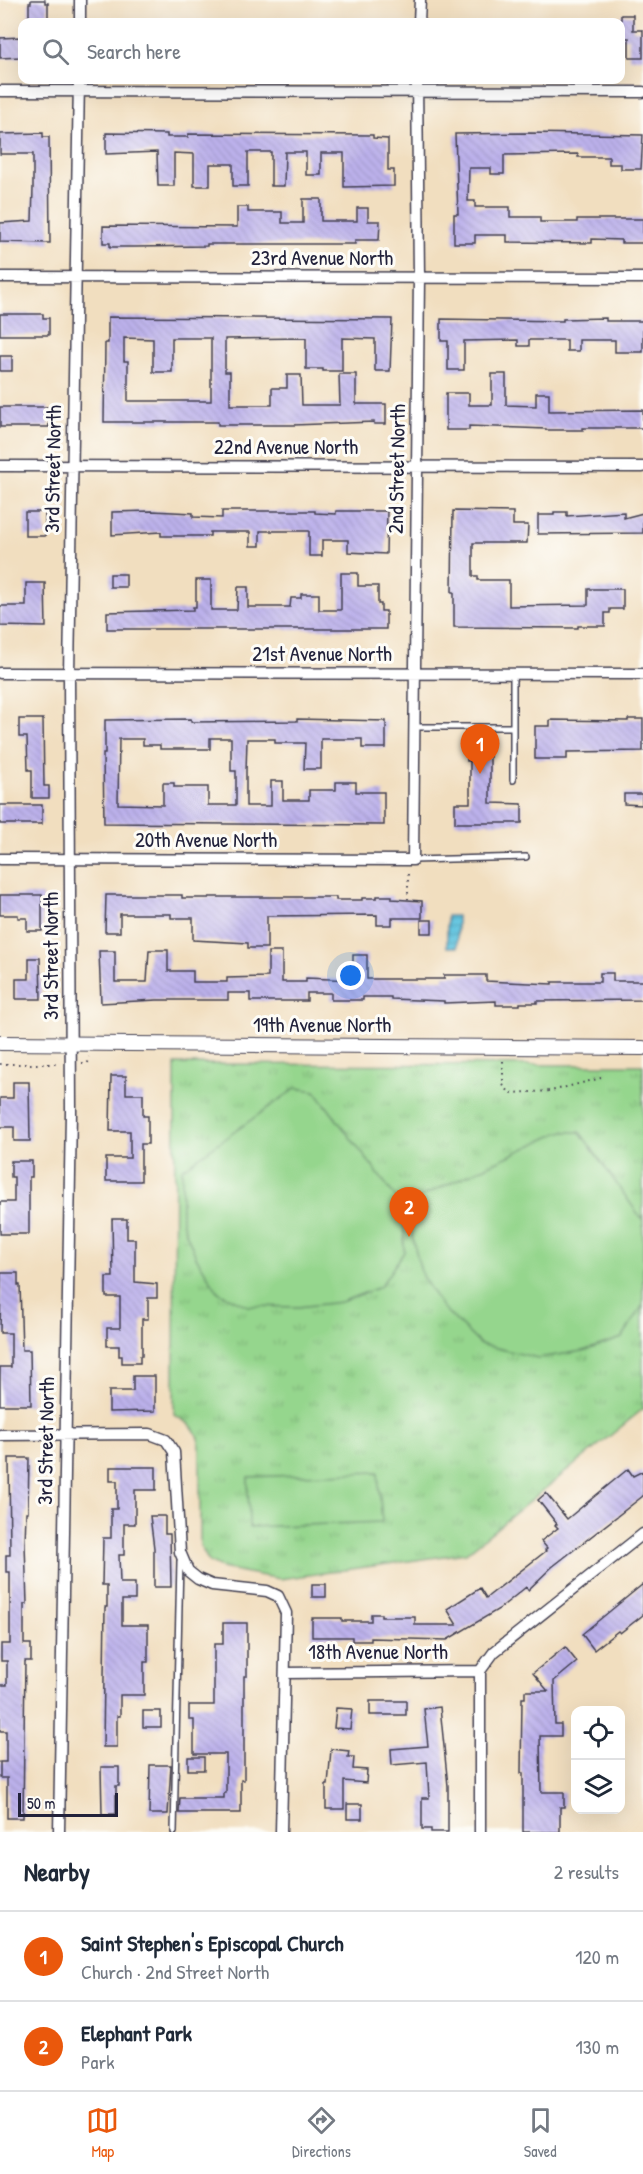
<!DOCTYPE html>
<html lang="en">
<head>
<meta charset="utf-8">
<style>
	body { margin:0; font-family:"Patrick Hand",sans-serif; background:#f2f2f3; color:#1f2937 }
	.controls { position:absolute; right:18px; bottom:18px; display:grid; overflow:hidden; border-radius:12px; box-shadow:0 6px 24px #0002 }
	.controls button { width:54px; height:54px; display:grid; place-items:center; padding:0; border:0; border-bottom:2px solid #e0e1e3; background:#fff; color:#1f2937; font:30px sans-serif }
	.scale { position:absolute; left:18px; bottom:15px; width:100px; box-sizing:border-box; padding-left:6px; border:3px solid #22223b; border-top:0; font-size:16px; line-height:21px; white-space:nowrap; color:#22223b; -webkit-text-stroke:4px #fdfcf7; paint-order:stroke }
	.you { position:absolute; left:351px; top:976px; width:21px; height:21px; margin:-15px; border:4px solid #fff; border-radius:50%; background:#1a73e8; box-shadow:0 0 0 9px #1a73e833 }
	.badge { display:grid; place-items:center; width:39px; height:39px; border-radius:50%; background:#ea580c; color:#fff; font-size:20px; font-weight:700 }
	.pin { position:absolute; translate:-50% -50px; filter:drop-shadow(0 2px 3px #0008) }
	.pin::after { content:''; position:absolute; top:32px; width:21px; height:18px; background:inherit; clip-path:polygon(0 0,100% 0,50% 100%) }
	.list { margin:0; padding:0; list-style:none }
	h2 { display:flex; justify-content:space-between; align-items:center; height:78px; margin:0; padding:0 24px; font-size:26px }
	h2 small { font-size:20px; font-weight:400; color:#747a83 }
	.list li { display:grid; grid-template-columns:39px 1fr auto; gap:18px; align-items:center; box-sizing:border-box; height:90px; padding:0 24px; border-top:2px solid #e0e1e3 }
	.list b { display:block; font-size:22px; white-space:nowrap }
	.list p { margin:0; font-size:20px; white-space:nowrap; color:#747a83 }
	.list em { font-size:20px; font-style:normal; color:#747a83 }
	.icon { flex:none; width:33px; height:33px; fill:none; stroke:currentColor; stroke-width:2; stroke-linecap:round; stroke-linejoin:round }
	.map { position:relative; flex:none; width:643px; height:1832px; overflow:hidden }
	.search { position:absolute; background:#fff; box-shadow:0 6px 24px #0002; left:18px; right:18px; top:18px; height:66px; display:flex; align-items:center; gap:15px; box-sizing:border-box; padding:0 21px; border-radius:12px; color:#747a83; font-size:22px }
	.sheet { height:258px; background:#fff }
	nav { display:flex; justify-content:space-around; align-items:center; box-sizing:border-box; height:84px; border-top:2px solid #e0e1e3; background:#fff; font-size:16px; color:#747a83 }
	nav a { display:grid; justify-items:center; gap:3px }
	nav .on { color:#ea580c }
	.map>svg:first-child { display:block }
	.park { fill:url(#park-tufts); stroke:#5c7c64; stroke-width:1.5 }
	.pitch { fill:#95d68d; stroke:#5c7c64; stroke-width:1.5 }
	.water { fill:url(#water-rules); stroke:#42748e; stroke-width:1.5 }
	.building { fill:url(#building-back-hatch); fill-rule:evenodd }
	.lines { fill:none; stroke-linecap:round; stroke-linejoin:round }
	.service-casing { stroke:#413e4f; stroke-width:8 }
	.minor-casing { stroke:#413e4f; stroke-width:13 }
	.tertiary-casing { stroke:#413e4f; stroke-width:16 }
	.path { stroke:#413e4f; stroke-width:2; stroke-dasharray:1.5 4.5; stroke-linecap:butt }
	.service { stroke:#fff; stroke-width:5 }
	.minor { stroke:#fff; stroke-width:10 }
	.tertiary { stroke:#fff; stroke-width:14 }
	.labels { text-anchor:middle; stroke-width:6; stroke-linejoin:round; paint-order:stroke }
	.street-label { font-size:21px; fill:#22223b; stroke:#fdfcf7 }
</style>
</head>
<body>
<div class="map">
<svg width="643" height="1832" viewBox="0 0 643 1832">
	<defs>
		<pattern id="park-tufts" width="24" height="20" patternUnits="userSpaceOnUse" patternTransform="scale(1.5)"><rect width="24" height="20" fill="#95d68d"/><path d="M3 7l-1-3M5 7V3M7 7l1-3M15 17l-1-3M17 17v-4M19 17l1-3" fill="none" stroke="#80b77b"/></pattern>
		<pattern id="water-rules" width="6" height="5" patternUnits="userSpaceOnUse" patternTransform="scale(1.5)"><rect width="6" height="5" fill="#62c5e0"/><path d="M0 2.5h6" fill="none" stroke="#55a9c1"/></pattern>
		<pattern id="building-back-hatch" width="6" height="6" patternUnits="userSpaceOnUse" patternTransform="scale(1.5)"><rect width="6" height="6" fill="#bcb1eb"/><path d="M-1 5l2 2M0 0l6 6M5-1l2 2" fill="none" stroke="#a198ca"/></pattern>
	</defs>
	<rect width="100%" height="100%" fill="#fdfcf7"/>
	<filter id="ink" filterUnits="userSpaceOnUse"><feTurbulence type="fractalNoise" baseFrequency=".0167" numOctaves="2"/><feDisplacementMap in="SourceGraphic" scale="12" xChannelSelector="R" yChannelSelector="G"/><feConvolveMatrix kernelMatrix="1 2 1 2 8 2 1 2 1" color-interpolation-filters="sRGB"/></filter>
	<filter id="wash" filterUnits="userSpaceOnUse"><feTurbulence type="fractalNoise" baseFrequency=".008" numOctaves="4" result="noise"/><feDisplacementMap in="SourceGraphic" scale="24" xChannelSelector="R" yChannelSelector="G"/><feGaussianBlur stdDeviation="1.35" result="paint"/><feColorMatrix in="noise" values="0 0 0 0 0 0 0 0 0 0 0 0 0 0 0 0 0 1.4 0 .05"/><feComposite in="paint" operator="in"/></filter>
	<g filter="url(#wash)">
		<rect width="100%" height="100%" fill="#f1debf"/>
		<path class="park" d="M175,1064L643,1065V1409L466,1553L280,1579L221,1568L209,1562L200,1546V1446C196,1427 191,1424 174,1415Z"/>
		<path class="pitch" d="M296,1088L315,1091L404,1208V1252L380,1287L341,1302L298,1307L248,1306L218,1292L196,1257L182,1222V1169Z
			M560,1132H580L643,1221V1305L622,1338L583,1351L538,1358L480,1344L442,1307L422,1276L412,1236V1201Z
			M378,1472L382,1522L249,1527L248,1477Z"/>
		<path class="water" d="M447,916H457V947H447Z"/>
		<g id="blocks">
			<path class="building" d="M31,0H45V3H48V22H29V3H31Z
				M621,15H633V30H643V58H629V38H621Z
				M22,37V57L0,58V38Z
				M43,133V137H49L50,243L0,242V223L32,221L33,188V154H0V134Z
				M106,133L167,134V137H188V134L373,135V138L388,139V170H394V186L344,187V153H321V175H306V152H285L284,186H271V152H248V186H233V164H210V186H194V154L174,153V186H158L157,152L106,154Z
				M527,133L643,135L641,169H621V164H609V157H578V154L504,155V174H491V168H469L468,201H475V207H510V217H540V222H577V219H643V243H621V240L592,239V243L507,242V235H475V243H454V214H458L455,134Z
				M303,199H321V221H357V208H368V221H380L379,240H355V244H207V246L135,247H110V243H103V226L237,227V207H248V212H282V223H303Z
				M0,314H43V318H49V335H0Z
				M108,317L392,319L390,371H375V339L342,338V371H323V369H306V338L225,339V372H230V405H272V388H287V375H301L302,405H340L339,374H356V404H386V424H374V422L293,425H218V422H104L105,343H108ZM124,338L153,339V372H172V338H211V401H128V361H124Z
				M606,318V321H643V352H615V340H579V351H567V340H529V346H518V340L464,341V370H448V341H441V319L563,321V319Z
				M0,356H12V371H0Z
				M492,374H506V405L536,406V393H549V411L643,410V428H583V430H546V429L469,426V430H446V393H469V405H492Z
				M0,407H48L49,427H0Z
				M152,511L193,513V517L222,518V511H315V513L336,514V511H387L386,554L348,552V540H322V556H309V531H260V546H250V532H210V536H161V532L112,535V512Z
				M453,511L513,512V525H528L527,543H473V576H478V580H509V606L588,605V589H623V609H610V613H605V626H578V628L454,627V592H452Z
				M25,512H45V536H25Z
				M554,512H567V516L624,512V518L643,513V533L538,534V515H554Z
				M341,573H358V586H378V604H381V611H386V629H107V612L193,610V607H196V580H211V610H237L238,587H248V607H290L291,598H301V594H319V610H341Z
				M110,574H126V587H110Z
				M26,583H45L46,627L0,626V606H26Z
				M19,719H43L44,786H49V798H32V770H28L27,737H19Z
				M191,719V722L297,721V719L386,721V748H362V739H321V769H304L305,743H275V739H247L246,771V806H271V781H283V800H309V790H336V782H356V792H384V825L104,823L103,754H105V720ZM210,738H231V771H236V805H208V787H174V783H163V805L118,804L119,739H143V745H160V749H210Z
				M628,719H643V751L567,752V759H535V726H550V720L628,721Z
				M467,744L490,746V803L522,804V823H455V803H470V761H467Z
				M624,794H642V805L624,804Z
				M0,805H42V824H0Z
				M0,895H42V931H27V918H18V915H0Z
				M106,895H182V898H209V897H336V900H362V898H377V896H392V899L422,901V918H392V925H377V915L267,916V948H248V943L193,940V918H171V914H120V932H105Z
				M421,920H432V933H421Z
				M149,950H168V971H193V982H227V978L268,977V952H282V982H306V978L353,980V955H367V979H444V975H486V981L552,984V982H600V973H613V981H643V1000L537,1001V1003H520V1005H496V1001L444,1003V1001L391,999V997H363V1000H331V993H307V1001H250V993H228V1000H157L101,1003L99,951H115V982H147Z
				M29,958H40L41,999H16V979H29Z
				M111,1076H126V1094H143V1116H148V1144H141V1181H106V1158H130V1131H110Z
				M13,1082H29L30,1141H14V1127H0V1098H13Z
				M11,1161H32V1177H29V1234H0V1202H14V1177H11Z
				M112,1219H127V1239H135V1282L157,1284V1298H148V1319H142V1356H140V1363H122V1356H119V1346H107V1328H120V1297H106V1277H113Z
				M1,1273H18V1285H20L22,1350H30L31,1405H0V1367H11V1333H0Z
				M133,1376H155V1411L109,1412V1391H133Z
				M9,1458H29L28,1512H26L25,1544L27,1604H24V1644H31V1661H25L23,1818H7V1778H0V1762H6V1731H0V1685H7V1661H1V1644H10V1572H6V1555H10Z
				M110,1467H156V1490H135V1524H124V1555H119L120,1583H135V1600H122V1625H148V1662H144V1695H120V1716H117V1747H103L105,1607H107V1585H102L103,1538H111V1509H117V1481H110Z
				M628,1469L633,1476L643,1471V1496L552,1567L528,1590L526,1587L499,1609L447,1640L371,1638V1641H352V1637H312V1618H342V1621H371V1614H381V1617H415V1625H457L447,1609L480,1588L486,1598L546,1551L545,1550L547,1548L541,1541L558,1528L555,1525L557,1524L538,1500L546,1493L567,1519Z
				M150,1516H165V1534H170L171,1587H154V1548Z
				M312,1584H326V1597H312Z
				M643,1584V1615L620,1633L618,1631L594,1650L582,1634Z
				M223,1623H247V1676H244V1780H241V1813H179L180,1798H224V1793H226V1754H194V1720H189V1705H214V1644H223Z
				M565,1647L577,1662L554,1681L555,1724H561V1736H540L541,1792H564V1807H560V1832H523V1773H521L522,1698H525V1691H548L533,1673Z
				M370,1701H406V1715H370Z
				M440,1707L448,1786V1832H431V1829H422V1798H429L427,1762L392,1765L391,1749L428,1746L424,1709Z
				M336,1708L352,1709L350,1729L334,1728Z
				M143,1711H161V1727H143Z
				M331,1749L349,1751L348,1757H354L353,1769L367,1770L366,1783L344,1781V1809H326V1785H328Z
				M188,1757H204V1770H188Z
				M150,1765H171L168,1814H149Z
				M101,1767H119V1786H116V1814H102Z
				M347,1804H362V1819H347Z"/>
		</g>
	</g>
	<g filter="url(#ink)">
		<use href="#blocks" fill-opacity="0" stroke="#413e4f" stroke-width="1.5"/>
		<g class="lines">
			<defs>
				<path id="service" d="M513,674V780
					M414,727H513
					M413,860L526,857
					M174,1832L180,1561"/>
				<path id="minor" d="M80,0V22
					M419,22L420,0
					M0,91L643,92
					M0,277L643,278
					M0,466L643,467
					M0,673L643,674
					M0,859L413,860L419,277L417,80
					M0,1435L150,1434L166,1440L174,1452L180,1552L188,1571L198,1579L212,1585L267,1591L278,1596L286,1613L281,1832
					M480,1671L494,1652L643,1534
					M480,1671V1832
					M286,1673L480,1671
					M59,1832L71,1112L69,674L79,80"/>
				<path id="tertiary" d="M0,1043L643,1048"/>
			</defs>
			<use href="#service" class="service-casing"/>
			<use href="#minor" class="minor-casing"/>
			<use href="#tertiary" class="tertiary-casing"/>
			<path class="path" d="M408,874V899
				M503,1061V1085L510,1093L551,1091L605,1077
				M82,1063H88L89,1057
				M0,1064H60"/>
			<use href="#service" class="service"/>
			<use href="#minor" class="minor"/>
			<use href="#tertiary" class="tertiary"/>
		</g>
	</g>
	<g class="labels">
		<g class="street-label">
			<text x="322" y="265">23rd Avenue North</text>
			<text x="286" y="454">22nd Avenue North</text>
			<text transform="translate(53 469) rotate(-89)" y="7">3rd Street North</text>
			<text transform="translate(397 469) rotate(-89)" y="7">2nd Street North</text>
			<text x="322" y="661">21st Avenue North</text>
			<text x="206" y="847">20th Avenue North</text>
			<text transform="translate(51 956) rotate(-90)" y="7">3rd Street North</text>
			<text x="322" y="1032">19th Avenue North</text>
			<text transform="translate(46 1441) rotate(-89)" y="7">3rd Street North</text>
			<text x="378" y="1659">18th Avenue North</text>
		</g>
	</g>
</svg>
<div class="controls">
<button><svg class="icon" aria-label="locate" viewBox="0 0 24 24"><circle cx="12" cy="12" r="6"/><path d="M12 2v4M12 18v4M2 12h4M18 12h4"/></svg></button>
<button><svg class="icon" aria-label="layers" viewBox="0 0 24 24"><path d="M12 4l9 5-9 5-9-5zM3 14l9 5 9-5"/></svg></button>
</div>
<div class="scale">50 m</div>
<div class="you"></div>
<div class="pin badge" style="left:480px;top:774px">1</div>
<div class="pin badge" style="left:409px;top:1237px">2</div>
<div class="search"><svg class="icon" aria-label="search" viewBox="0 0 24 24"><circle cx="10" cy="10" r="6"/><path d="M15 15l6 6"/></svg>Search here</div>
</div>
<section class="sheet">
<h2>Nearby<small>2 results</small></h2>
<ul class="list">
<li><span class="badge">1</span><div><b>Saint Stephen's Episcopal Church</b><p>Church · 2nd Street North</p></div><em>120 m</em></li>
<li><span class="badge">2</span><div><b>Elephant Park</b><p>Park</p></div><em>130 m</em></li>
</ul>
</section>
<nav>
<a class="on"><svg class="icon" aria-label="map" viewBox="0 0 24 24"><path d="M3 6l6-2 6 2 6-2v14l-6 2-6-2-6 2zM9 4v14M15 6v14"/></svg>Map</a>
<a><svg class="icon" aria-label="directions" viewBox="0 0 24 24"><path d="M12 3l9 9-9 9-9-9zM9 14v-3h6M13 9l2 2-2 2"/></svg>Directions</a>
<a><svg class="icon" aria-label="saved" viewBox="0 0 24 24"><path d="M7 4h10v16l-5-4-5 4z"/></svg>Saved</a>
</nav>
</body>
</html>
